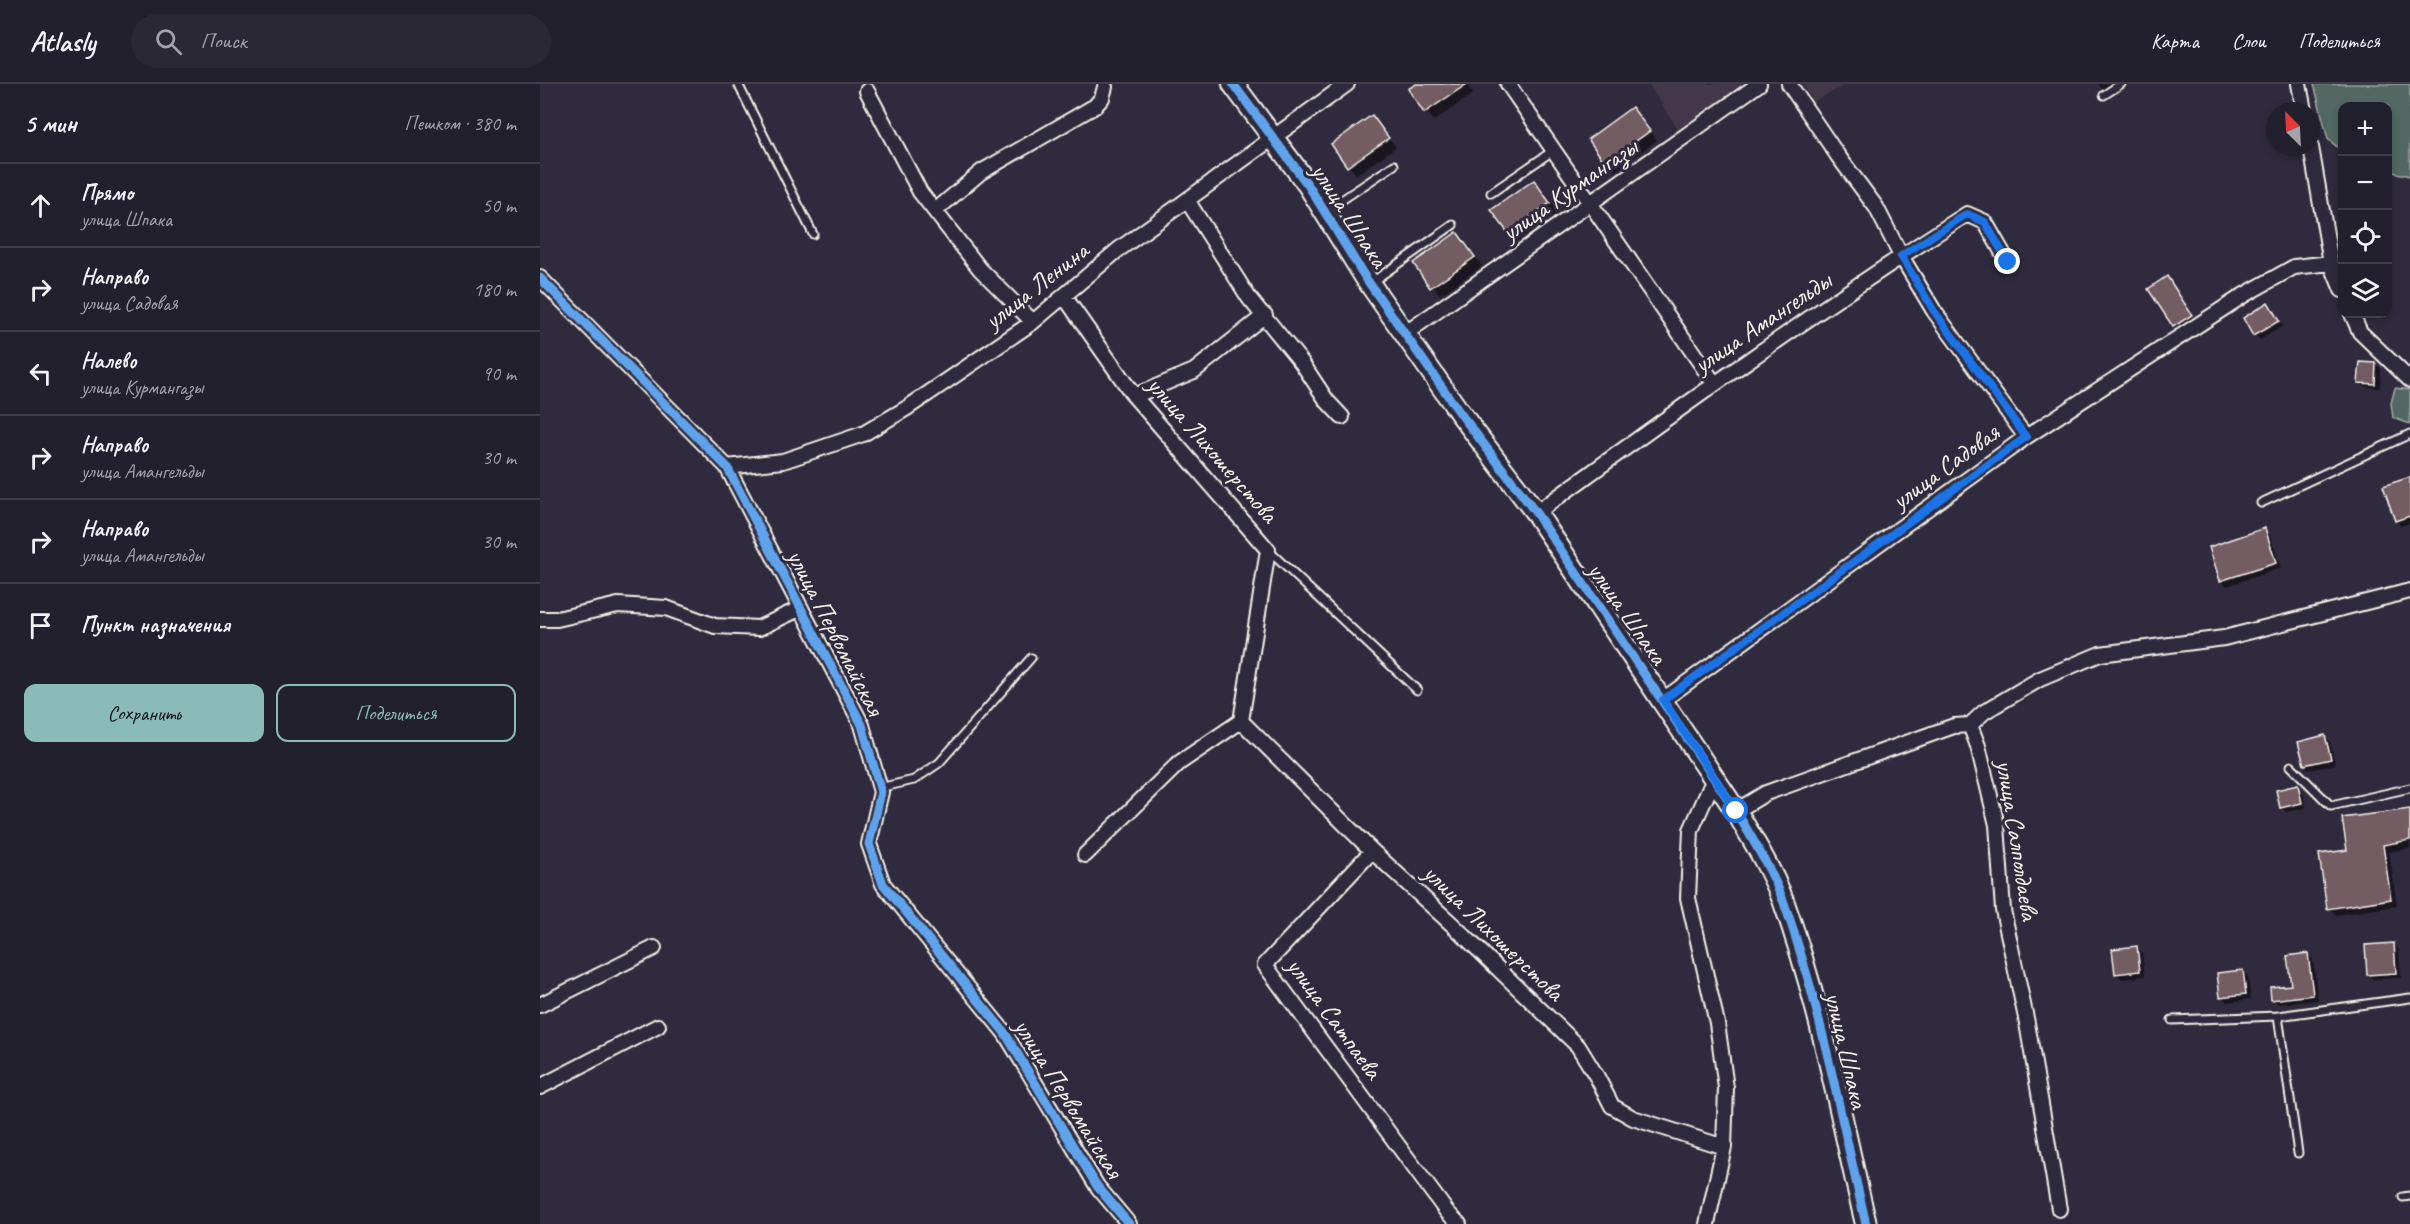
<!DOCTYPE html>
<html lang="ru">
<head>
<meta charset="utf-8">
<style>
	body { margin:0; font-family:Caveat,sans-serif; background:#2b2836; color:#f1f3f6 }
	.controls { position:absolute; right:18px; top:18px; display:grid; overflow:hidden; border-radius:12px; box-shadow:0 3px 9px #0003 }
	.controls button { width:54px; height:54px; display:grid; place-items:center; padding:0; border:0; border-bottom:2px solid #403e4a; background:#23202e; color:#f1f3f6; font:30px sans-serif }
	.compass { position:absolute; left:1726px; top:18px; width:54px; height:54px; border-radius:50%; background:#23202e; box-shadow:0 3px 9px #0003; rotate:336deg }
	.stop { position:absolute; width:18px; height:18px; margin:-14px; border:4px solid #1a73e8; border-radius:50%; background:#fff }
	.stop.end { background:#1a73e8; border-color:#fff; box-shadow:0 2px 6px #0008 }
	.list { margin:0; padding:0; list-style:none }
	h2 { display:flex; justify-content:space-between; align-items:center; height:78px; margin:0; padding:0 24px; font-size:26px }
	h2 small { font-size:20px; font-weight:400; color:#a3a3aa }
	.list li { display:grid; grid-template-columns:39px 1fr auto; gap:18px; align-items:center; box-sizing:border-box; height:84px; padding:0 24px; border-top:2px solid #403e4a }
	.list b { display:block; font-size:22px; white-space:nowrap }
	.list p { margin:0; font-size:20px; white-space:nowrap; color:#a3a3aa }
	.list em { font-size:20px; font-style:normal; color:#a3a3aa }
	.actions { display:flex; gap:12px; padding:18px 24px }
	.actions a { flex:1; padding:14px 0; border:2px solid #8bbbb9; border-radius:12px; text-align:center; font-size:21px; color:#8bbbb9 }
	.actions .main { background:#8bbbb9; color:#111 }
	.icon { flex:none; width:33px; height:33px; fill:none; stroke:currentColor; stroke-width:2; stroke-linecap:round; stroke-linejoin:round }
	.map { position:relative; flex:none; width:1870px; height:1140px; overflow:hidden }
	header { display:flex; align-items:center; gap:36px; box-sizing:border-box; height:84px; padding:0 30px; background:#23202e; border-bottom:2px solid #403e4a }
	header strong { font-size:28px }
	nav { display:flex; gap:33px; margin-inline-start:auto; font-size:21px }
	.search { width:420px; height:54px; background:#2b2836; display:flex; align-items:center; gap:15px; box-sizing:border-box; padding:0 21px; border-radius:33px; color:#a3a3aa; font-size:22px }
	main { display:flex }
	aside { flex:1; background:#23202e }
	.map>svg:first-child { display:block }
	.built { fill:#433948 }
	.green { fill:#536862; stroke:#a4aca5; stroke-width:1.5 }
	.shadow { fill:#0007 }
	.building { fill:#735c62; stroke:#f4f1e8; stroke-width:1.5 }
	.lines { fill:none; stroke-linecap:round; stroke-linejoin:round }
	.lane-casing { stroke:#f4f1e8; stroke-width:11 }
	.street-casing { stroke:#f4f1e8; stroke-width:18 }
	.secondary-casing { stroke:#f4f1e8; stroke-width:24 }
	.lane { stroke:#2f2a3d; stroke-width:7 }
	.street { stroke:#2f2a3d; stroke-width:14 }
	.secondary { stroke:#2f2a3d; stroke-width:20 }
	.cycleway-casing { stroke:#2f2a3d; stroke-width:13 }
	.cycleway { stroke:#60a3ed; stroke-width:9 }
	.route { stroke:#1a73e8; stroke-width:8 }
	.labels { text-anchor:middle; stroke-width:6; stroke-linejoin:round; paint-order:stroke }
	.street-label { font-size:26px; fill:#f4f1e8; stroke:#2f2a3d }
</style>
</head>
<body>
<header>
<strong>Atlasly</strong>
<div class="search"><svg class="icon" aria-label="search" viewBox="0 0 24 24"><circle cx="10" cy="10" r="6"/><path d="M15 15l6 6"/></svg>Поиск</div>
<nav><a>Карта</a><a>Слои</a><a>Поделиться</a></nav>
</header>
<main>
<aside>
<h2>5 мин<small>Пешком · 380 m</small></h2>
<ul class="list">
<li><svg class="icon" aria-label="ahead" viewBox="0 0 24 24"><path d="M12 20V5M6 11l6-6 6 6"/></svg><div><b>Прямо</b><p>улица Шпака</p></div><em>50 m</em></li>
<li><svg class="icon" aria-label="right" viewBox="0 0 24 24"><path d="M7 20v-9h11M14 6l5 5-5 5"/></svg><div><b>Направо</b><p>улица Садовая</p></div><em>180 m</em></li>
<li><svg class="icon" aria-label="left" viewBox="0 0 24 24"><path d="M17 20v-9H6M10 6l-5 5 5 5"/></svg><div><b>Налево</b><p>улица Курмангазы</p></div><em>90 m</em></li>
<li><svg class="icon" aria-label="right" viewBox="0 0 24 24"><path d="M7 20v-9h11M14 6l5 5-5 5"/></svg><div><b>Направо</b><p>улица Амангельды</p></div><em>30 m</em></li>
<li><svg class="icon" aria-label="right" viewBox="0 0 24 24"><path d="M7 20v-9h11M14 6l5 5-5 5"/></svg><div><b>Направо</b><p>улица Амангельды</p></div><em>30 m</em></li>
<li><svg class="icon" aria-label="arrive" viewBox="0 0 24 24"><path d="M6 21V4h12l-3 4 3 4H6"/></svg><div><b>Пункт назначения</b></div></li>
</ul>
<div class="actions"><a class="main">Сохранить</a><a>Поделиться</a></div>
</aside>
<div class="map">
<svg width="1870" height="1140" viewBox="0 0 1870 1140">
	<rect width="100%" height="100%" fill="#2f2a3d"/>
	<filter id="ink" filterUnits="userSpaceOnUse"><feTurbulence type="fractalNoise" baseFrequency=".0167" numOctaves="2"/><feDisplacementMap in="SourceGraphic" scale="12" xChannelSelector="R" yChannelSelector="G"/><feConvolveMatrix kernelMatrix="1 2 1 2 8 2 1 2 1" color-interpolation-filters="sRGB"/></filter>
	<g filter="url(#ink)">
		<path class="built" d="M1108,0H1206L1138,45Z
			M1263,0H1307L1273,18Z"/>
		<path class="green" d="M1774,0H1870V92L1848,87V22H1802V67L1788,55Z
			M1855,304L1870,306V340L1853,334L1851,319Z"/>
		<path class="shadow" d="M878,0H927L933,10L894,37L870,6Z
			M1558,0H1571L1563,6Z
			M1092,25L1117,56L1075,87L1050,56Z
			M832,33L856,63L816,91L793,60Z
			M993,98L1018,128L977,157L953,126Z
			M917,150L942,182L900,211L875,179Z
			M1627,194L1656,237L1639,247L1634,242Z
			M1728,220L1743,242L1720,256L1715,251Z
			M1836,280L1841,285L1840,304L1825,303L1820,298Z
			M1870,394V439L1861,442L1856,437L1845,403Z
			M1724,446L1730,451L1741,484L1687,502L1681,497L1671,464Z
			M1785,653L1790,658L1795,680L1770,686L1765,681Z
			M1757,703L1763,708L1766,724L1746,728L1741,723Z
			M1870,726V764L1849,768L1857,822L1796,831L1789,824Z
			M1854,861L1859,866L1861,894L1833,895L1828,890Z
			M1597,864L1602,869L1605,892L1582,895L1576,890Z
			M1768,870L1773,876L1778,916L1738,920L1732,915L1752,902Z
			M1703,887L1708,893L1711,915L1687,918L1681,912Z"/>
		<path class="building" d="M876,0H927L884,29L868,5Z
			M1092,23L1110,47L1065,79L1048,55Z
			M832,31L849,54L807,83L791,60Z
			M994,96L1010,119L968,149L951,126Z
			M917,148L935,173L890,204L873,179Z
			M1627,192L1652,231L1633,243L1608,205Z
			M1728,218L1739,237L1713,252L1703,234Z
			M1820,278L1836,279L1835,300L1818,299Z
			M1870,393V432L1855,437L1843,402Z
			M1725,444L1736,479L1680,497L1669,463Z
			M1785,651L1791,675L1764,681L1758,658Z
			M1758,701L1762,719L1740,724L1736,706Z
			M1870,725V756L1843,761L1851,815L1787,825L1779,770L1807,766L1802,734Z
			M1854,859L1856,889L1827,891L1825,861Z
			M1597,862L1600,887L1575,890L1572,865Z
			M1768,869L1773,911L1731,916L1730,903L1751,901L1747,872Z
			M1703,886L1706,910L1680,913L1677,889Z"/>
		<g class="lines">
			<defs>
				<path id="lane" d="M198,0L273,150
					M1564,11L1581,0
					M951,109L1014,66
					M787,126L854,81
					M832,198L913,141
					M1721,419L1870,350
					M728,466L877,606
					M1751,682L1791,722L1870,704
					M339,704L374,696L399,679L491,574
					M1738,932L1758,1069
					M1632,936L1738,932L1870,914
					M1863,1113L1870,1112"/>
				<path id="street" d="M968,0L1174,299
					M1249,0L1298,72L1336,123L1361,172L1394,227L1486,353
					M1759,0L1764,27
					M327,7L380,108L440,185L493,238
					M1771,63L1791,179L1802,206
					M647,116L709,214L762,279L787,317L802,333
					M395,127L441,88L555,22L562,14L565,3
					M0,194L187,383L322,641L341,708L329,760L343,800L465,949L557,1102L589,1140
					M524,212L594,312L728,466L701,637L639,679L545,771
					M1812,230L1820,248L1870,296
					M866,249L1219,0
					M594,312L654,287L725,231
					M187,383L243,377L323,350L367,324L493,238L578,166L807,0
					M996,429C1137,326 1279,224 1427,130L1445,138L1468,178
					M0,535H17L78,521L126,524L175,542L219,544L261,524
					M1123,616L1486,353L1704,211L1754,183L1791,179
					M701,637L832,767L915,843L1038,962L1057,993L1072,1022L1093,1034L1184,1063
					M1430,641L1444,628L1500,595L1560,570L1684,554L1870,507
					M1196,727L1226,709L1414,642L1430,641L1438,662L1457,741L1463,826L1487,939L1519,1125
					M832,767L725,881L907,1128L919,1140
					M0,921L114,864
					M0,1003L118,942
					M1167,1140L1184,1063L1186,1004L1177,939L1148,814L1151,746L1174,695"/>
				<path id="secondary" d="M693,0L768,101L825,193L920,329L996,429L1196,727C1213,756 1231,785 1243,816C1281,921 1300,1032 1326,1140"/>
			</defs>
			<use href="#lane" class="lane-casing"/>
			<use href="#street" class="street-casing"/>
			<use href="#secondary" class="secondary-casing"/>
			<use href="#lane" class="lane"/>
			<use href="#street" class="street"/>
			<use href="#secondary" class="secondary"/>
			<defs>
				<path id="cycleway" d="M693,0L768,101L825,193L920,329L996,429L1196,727C1213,756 1231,785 1243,816C1281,921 1300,1032 1326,1140
					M0,194L187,383L322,641L341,708L329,760L343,800L465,949L557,1102L589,1140"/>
			</defs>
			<use href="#cycleway" class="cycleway-casing"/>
			<use href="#cycleway" class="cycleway"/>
		</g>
	</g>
	<g class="lines" filter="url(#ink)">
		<path class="route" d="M1196,727L1123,616L1486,353L1394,227L1361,172L1427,130L1445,138L1468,178"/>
	</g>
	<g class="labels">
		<g class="street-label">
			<text transform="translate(1029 105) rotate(-35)" y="9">улица Курмангазы</text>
			<text transform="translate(810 131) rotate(57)" y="9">улица Шпака</text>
			<text transform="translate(496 201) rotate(-38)" y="9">улица Ленина</text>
			<text transform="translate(1222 238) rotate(-34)" y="9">улица Амангельды</text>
			<text transform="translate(673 365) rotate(49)" y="9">улица Лихошерстова</text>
			<text transform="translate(1405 382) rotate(-36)" y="9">улица Садовая</text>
			<text transform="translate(1088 529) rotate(55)" y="9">улица Шпака</text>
			<text transform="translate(296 548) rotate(63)" y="9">улица Первомайская</text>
			<text transform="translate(1478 756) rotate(81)" y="9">улица Салполдаева</text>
			<text transform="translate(954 848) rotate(44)" y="9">улица Лихошерстова</text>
			<text transform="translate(795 934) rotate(54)" y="9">улица Сатпаева</text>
			<text transform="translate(1307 966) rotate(77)" y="9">улица Шпака</text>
			<text transform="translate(529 1014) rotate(58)" y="9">улица Первомайская</text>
		</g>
	</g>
</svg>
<div class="controls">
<button>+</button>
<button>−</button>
<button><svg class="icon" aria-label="locate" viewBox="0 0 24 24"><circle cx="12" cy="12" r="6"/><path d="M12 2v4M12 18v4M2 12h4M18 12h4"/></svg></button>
<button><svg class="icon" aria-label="layers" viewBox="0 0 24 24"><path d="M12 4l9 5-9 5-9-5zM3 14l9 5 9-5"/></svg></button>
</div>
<svg class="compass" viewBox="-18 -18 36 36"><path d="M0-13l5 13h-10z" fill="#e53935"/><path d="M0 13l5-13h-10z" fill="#a3a3aa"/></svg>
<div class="stop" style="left:1196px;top:727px"></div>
<div class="stop end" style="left:1468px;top:178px"></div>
</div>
</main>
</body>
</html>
